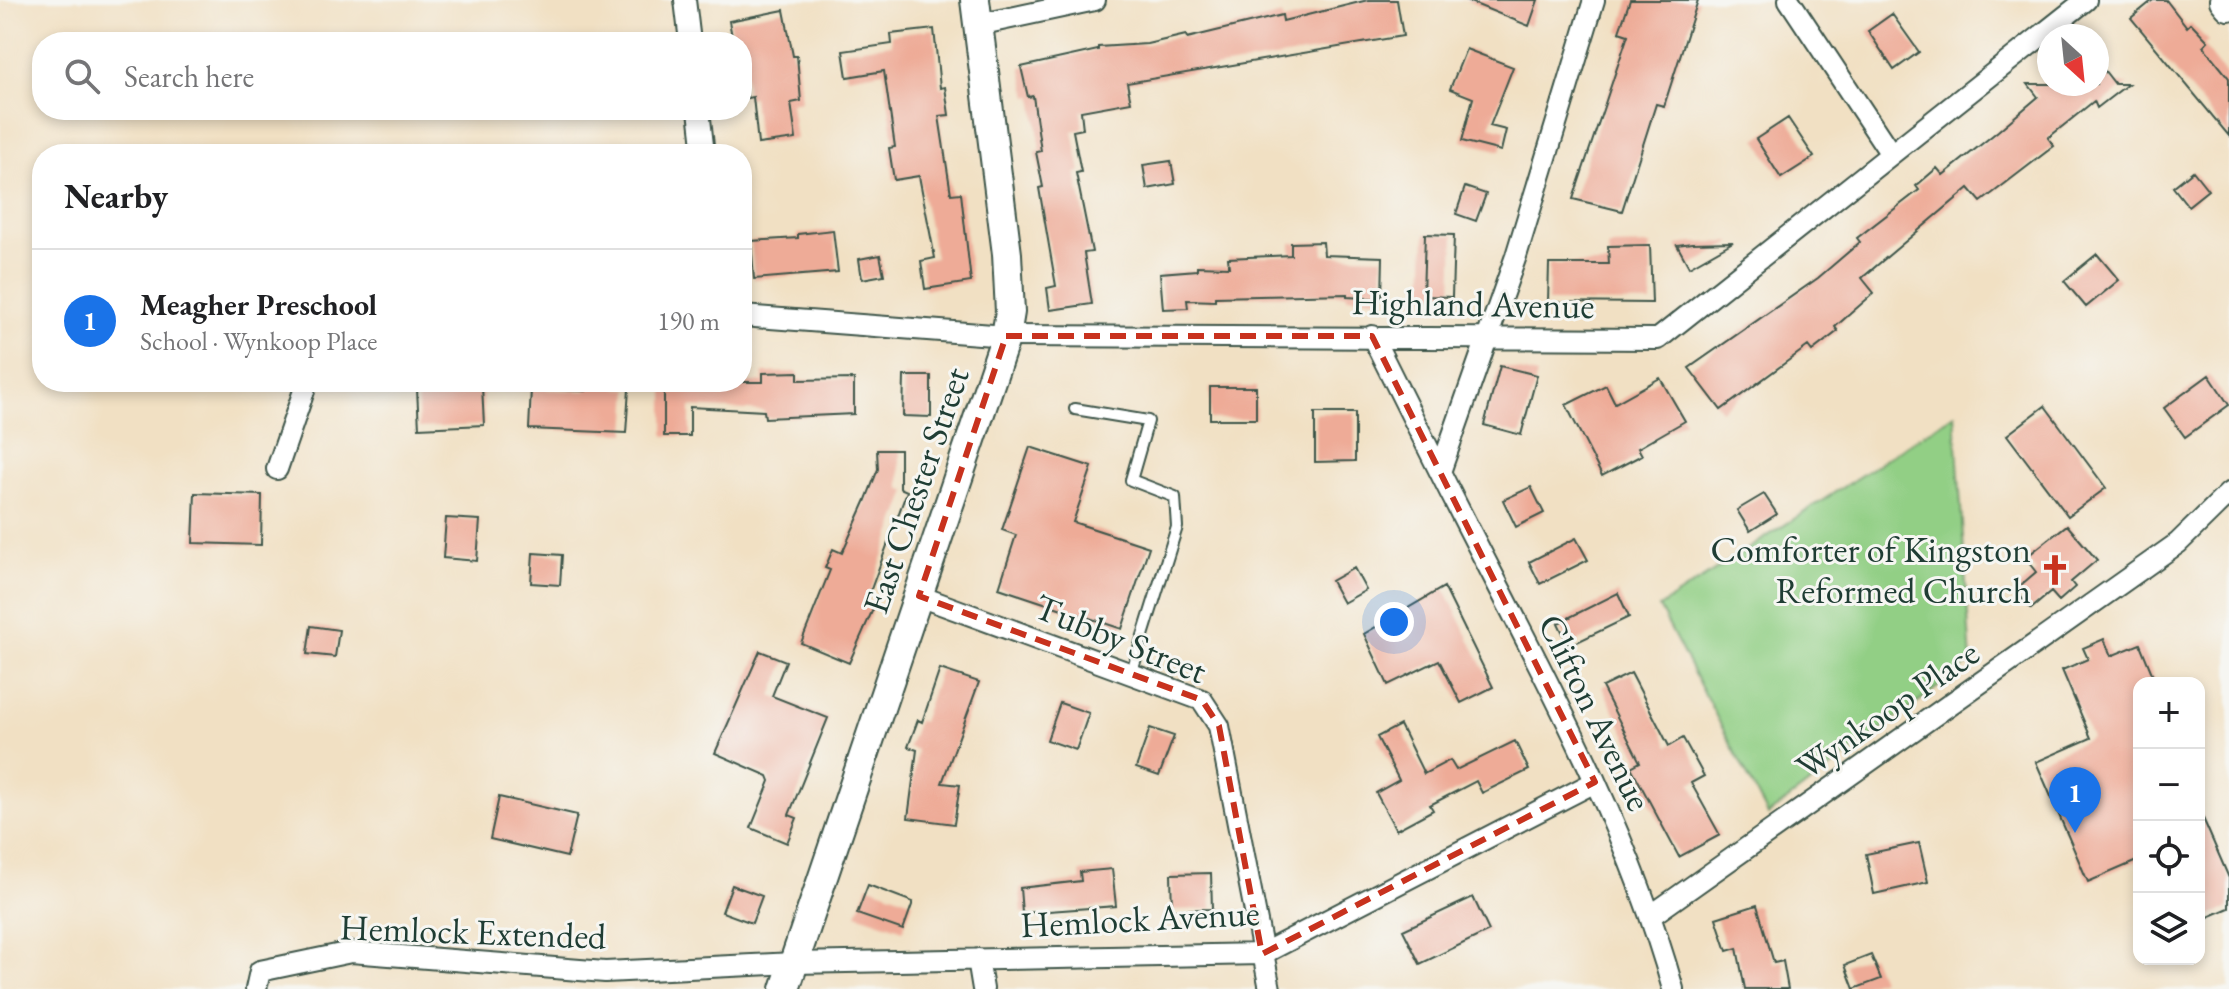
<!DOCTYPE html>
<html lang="en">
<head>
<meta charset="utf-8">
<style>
	body { margin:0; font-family:"EB Garamond",serif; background:#f2f2f2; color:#202124 }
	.controls { position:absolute; right:24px; bottom:24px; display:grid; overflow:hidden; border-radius:16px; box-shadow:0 4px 12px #0003 }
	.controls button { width:72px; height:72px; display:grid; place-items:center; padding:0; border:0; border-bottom:2px solid #e0e0e0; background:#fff; color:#202124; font:40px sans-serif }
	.compass { position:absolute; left:2037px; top:24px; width:72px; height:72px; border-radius:50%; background:#fff; box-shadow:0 4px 12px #0003; rotate:153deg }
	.you { position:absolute; left:1394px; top:622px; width:28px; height:28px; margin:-20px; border:6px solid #fff; border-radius:50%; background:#1a73e8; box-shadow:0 0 0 12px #1a73e833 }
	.badge { display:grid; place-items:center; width:52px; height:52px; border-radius:50%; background:#1a73e8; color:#fff; font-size:26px; font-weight:700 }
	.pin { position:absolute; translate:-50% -66px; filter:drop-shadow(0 2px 4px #0008) }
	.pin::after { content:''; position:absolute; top:42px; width:28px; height:24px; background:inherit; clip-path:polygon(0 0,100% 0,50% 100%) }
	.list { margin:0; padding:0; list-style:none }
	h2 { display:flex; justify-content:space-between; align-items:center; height:104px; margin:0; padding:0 32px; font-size:34px }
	h2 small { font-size:26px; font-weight:400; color:#757577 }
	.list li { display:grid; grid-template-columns:52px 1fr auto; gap:24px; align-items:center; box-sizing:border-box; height:144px; padding:0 32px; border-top:2px solid #e0e0e0 }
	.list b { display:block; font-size:30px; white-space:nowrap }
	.list p { margin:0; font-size:26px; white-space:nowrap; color:#757577 }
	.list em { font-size:26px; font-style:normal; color:#757577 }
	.icon { flex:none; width:44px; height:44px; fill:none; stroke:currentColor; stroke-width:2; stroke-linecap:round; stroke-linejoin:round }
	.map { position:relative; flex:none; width:2229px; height:989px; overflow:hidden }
	.search { position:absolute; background:#fff; box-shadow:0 4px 12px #0003; left:32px; top:32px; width:720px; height:88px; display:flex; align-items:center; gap:20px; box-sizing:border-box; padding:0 28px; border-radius:32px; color:#757577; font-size:30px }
	.panel { position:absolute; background:#fff; box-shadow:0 4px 12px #0003; left:32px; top:144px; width:720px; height:248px; border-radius:32px }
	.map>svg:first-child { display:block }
	.green { fill:#92cf85; stroke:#58865c; stroke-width:2 }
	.building { fill:#eeab97 }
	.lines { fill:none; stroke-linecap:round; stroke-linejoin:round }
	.lane-casing { stroke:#3e5549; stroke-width:14 }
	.street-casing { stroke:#3e5549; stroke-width:24 }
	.secondary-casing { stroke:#3e5549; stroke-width:32 }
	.lane { stroke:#fff; stroke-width:10 }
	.street { stroke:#fff; stroke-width:20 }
	.secondary { stroke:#fff; stroke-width:28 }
	.marked { fill:none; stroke:#c8321e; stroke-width:6; stroke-dasharray:16 10; stroke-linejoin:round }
	.labels { text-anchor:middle; stroke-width:6; stroke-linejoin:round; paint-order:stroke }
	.street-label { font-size:36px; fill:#1f3d34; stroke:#f6f6f2 }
	.poi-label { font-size:36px; fill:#1f3d34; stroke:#f6f6f2; text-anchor:end }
</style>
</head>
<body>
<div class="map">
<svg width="2229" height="989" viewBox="0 0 2229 989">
	<rect width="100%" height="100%" fill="#f6f6f2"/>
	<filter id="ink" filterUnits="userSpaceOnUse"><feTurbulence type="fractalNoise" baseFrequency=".0125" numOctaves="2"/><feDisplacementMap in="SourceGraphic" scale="16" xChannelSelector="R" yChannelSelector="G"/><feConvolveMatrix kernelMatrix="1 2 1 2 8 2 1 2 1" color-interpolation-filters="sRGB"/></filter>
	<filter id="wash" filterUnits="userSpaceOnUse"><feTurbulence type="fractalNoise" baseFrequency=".006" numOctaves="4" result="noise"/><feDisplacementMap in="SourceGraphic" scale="32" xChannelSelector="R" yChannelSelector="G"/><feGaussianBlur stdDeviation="1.8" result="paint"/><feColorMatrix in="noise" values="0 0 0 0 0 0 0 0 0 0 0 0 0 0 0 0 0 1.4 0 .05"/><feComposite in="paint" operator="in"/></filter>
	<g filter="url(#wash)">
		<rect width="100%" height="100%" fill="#f1e0c3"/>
		<path class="green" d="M1955,414L1971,662L1768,815L1659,607Z"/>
		<g id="blocks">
			<path class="building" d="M1368,0H1397L1403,36L1127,83L1131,102L1081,111L1083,129L1073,131L1081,172L1076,173L1092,252L1084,253L1092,304L1050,310L1047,288L1056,286L1039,188L1043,187L1036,152L1041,151L1033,96L1028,97L1021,67L1098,50V47L1147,44L1186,35L1187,38L1282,15L1283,21Z
				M1465,0H1538L1529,26Z
				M1630,0H1698L1664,106L1656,104L1622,211L1573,199L1628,35L1619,32Z
				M2153,0H2166L2187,27L2191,23L2208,41L2203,46L2229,78V136L2131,18Z
				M784,10L793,56H797L801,101L791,103L796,139L758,144L753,97L747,98L742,42H733L729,21Z
				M1892,14L1919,52L1894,70L1868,31Z
				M934,29L940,88L945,87L949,115L939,116L951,194L961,193L971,282L925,289L921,261L935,258L919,176L894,180L889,148L895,147L884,71L847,77L843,51L892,44L891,34Z
				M1466,49L1513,67L1490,126L1506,130L1501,151L1462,141L1473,98L1450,89Z
				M2097,61L2115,84H2128L2097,108L2094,101L2048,138L2054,146L1981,202L1969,188L1862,278L1874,293L1835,327L1838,331L1812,351L1808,346L1721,410L1689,368L1818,278L1860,242L1857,238L1919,190L1916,186L1937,168L1943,175L1998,131L2038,97L2028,84H2097Z
				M1788,118L1814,157L1781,178L1756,139Z
				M1171,161L1175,184L1147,189L1143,165Z
				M2193,171L2208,190L2188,206L2173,187Z
				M1465,187L1486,194L1476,221L1456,214Z
				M833,230L838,272L754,279L751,241L798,238V234Z
				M1425,234L1454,235L1452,297L1423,296Z
				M1323,242L1324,255L1383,257L1382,299L1347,297V294L1215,297V301L1187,300L1188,308L1163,309L1160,273L1197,270V266L1229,267L1228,258L1291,255V243Z
				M1733,242L1689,267L1677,245L1692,243Z
				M1650,245L1652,303L1548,302L1549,264H1609L1608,246Z
				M2097,254L2119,280L2086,307L2064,281Z
				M880,255L884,275L862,279L859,259Z
				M1500,366L1537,375L1521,435L1484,425Z
				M798,372V380L854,379V414L765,418L764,411L690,407V436H664V382H763V373Z
				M2209,375L2229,405L2185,437L2164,408Z
				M904,376H931V417L903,416Z
				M1660,378L1685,421L1638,448L1642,455L1602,476L1566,405L1606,385L1615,403Z
				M482,386L484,425L419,428L417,389Z
				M587,386L629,389L626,433L529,429L531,389L586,391Z
				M1210,387H1256V419H1210Z
				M2045,406L2106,488L2068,516L2007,435Z
				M1315,413H1355V461L1315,462Z
				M1030,447L1092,467L1073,522L1149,547L1122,629L999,588L1016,535L1002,530Z
				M877,450H900V488L907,491L866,603L874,607L849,663L801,643L830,570L825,568L833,549L842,553L865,502L878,469Z
				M1531,487L1544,513L1516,527L1503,500Z
				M195,493L262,495L261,545L193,543Z
				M1764,494L1777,514L1750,531L1737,510Z
				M446,518L480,520L477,561L443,558Z
				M2067,525L2097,560L2071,582L2075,587L2059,601L2051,592L2031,609L2015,590L2036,572L2025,558Z
				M1576,538L1588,560L1540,584L1529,562Z
				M533,553L562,555L560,585L531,583Z
				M1354,568L1366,590L1343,603L1331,581Z
				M1444,587L1493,687L1461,703L1439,660L1388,685L1364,634Z
				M1618,593L1629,617L1569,646L1558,623Z
				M311,626L339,630L335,657L307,654Z
				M2104,639L2111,656L2140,644L2156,683H2139V860L2088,882L2036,762L2091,738L2062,670L2088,659L2083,648Z
				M760,651L786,661L772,696L828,718L789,815L797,818L787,843L751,828L770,781L768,776L715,753Z
				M940,669L979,682L942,783L960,785L954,824L908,818L917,750L908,747L918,720L922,722Z
				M1631,673L1669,746L1683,738L1704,776L1691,783L1720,835L1679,857L1631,767L1640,762L1602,687Z
				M1060,703L1089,713L1076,750L1047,740Z
				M1400,725L1424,774L1450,760L1456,770L1515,741L1529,770L1482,793L1476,781L1430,805L1433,810L1396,830L1376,793L1399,780L1377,737Z
				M1150,728L1174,736L1159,776L1136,768Z
				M499,797L577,815L567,857L490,839Z
				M2199,809L2229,878V908L2199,921Z
				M1919,843L1928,882L1874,894L1866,854Z
				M1112,869L1116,906L1022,913L1020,888L1081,881L1080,872Z
				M1211,873L1212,909L1172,910L1171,874Z
				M732,885L762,896L752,923L722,912Z
				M868,885L913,902L903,930L857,914Z
				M1473,897L1489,931L1420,964L1403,930Z
				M1757,905L1774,963L1783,961L1788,989H1745L1737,948L1727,951L1716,918Z
				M1871,955L1881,979L1854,989L1845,965Z"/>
		</g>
	</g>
	<g filter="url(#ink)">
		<use href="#blocks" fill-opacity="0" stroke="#3e5549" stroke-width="2"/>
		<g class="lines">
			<defs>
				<path id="lane" d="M1075,409L1148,421L1131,480L1175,497L1177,527L1131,674"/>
				<path id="street" d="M685,0L690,42
					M1594,0L1516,256L1440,472C1524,640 1622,807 1673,989
					M1789,0L1891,154
					M978,25L1095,0
					M699,110L704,154
					M742,316L1006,336L1658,339L2086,0
					M1372,336L1440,472
					M277,469L307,382
					M919,596L1202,700L1219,726L1270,989
					M1652,915L2178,543L2229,493
					M978,959L983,989
					M256,989L260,971L351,952L605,972L794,963L1262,954L1595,782"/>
				<path id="secondary" d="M2224,0L2229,6
					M785,989L1006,336L1010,312L1007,254L975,0"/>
			</defs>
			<use href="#lane" class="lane-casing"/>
			<use href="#street" class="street-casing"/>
			<use href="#secondary" class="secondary-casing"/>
			<use href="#lane" class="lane"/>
			<use href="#street" class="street"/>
			<use href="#secondary" class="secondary"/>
		</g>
	</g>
	<path class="marked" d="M1006,336H1372L1595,782L1262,954L1219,726L1202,700L919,596Z"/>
	<defs>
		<symbol id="church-bare" viewBox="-9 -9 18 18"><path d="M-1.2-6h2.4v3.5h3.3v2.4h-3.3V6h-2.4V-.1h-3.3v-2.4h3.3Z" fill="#c8321e" stroke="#f6f6f2" stroke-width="2.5" paint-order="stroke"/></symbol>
	</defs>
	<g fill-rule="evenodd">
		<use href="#church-bare" x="2033" y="548" width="44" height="44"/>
	</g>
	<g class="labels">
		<g class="street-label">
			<text transform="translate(1473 303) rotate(1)" y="13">Highland Avenue</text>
			<text transform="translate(915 490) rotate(-71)" y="13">East Chester Street</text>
			<text transform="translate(1121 638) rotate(22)" y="13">Tubby Street</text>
			<text transform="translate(1887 709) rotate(-35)" y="13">Wynkoop Place</text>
			<text transform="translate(1596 712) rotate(64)" y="13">Clifton Avenue</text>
			<text transform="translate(1140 918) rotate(-3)" y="13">Hemlock Avenue</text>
			<text transform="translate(473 931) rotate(2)" y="13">Hemlock Extended</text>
		</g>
		<g class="poi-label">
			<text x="2031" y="562">Comforter of Kingston<tspan x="2031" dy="41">Reformed Church</tspan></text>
		</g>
	</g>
</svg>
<div class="controls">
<button>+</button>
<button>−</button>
<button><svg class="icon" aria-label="locate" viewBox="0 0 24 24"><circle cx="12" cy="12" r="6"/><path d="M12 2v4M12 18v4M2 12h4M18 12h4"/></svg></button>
<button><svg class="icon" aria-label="layers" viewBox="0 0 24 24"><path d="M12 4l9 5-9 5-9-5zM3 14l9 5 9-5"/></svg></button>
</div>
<svg class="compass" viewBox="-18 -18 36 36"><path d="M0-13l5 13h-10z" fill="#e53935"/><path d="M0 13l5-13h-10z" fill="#757577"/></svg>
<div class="you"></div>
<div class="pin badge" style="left:2075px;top:833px">1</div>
<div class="search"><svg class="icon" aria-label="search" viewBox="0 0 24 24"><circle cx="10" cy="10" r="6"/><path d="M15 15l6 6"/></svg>Search here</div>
<section class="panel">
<h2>Nearby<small></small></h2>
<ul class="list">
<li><span class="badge">1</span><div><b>Meagher Preschool</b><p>School · Wynkoop Place</p></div><em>190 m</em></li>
</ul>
</section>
</div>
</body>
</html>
